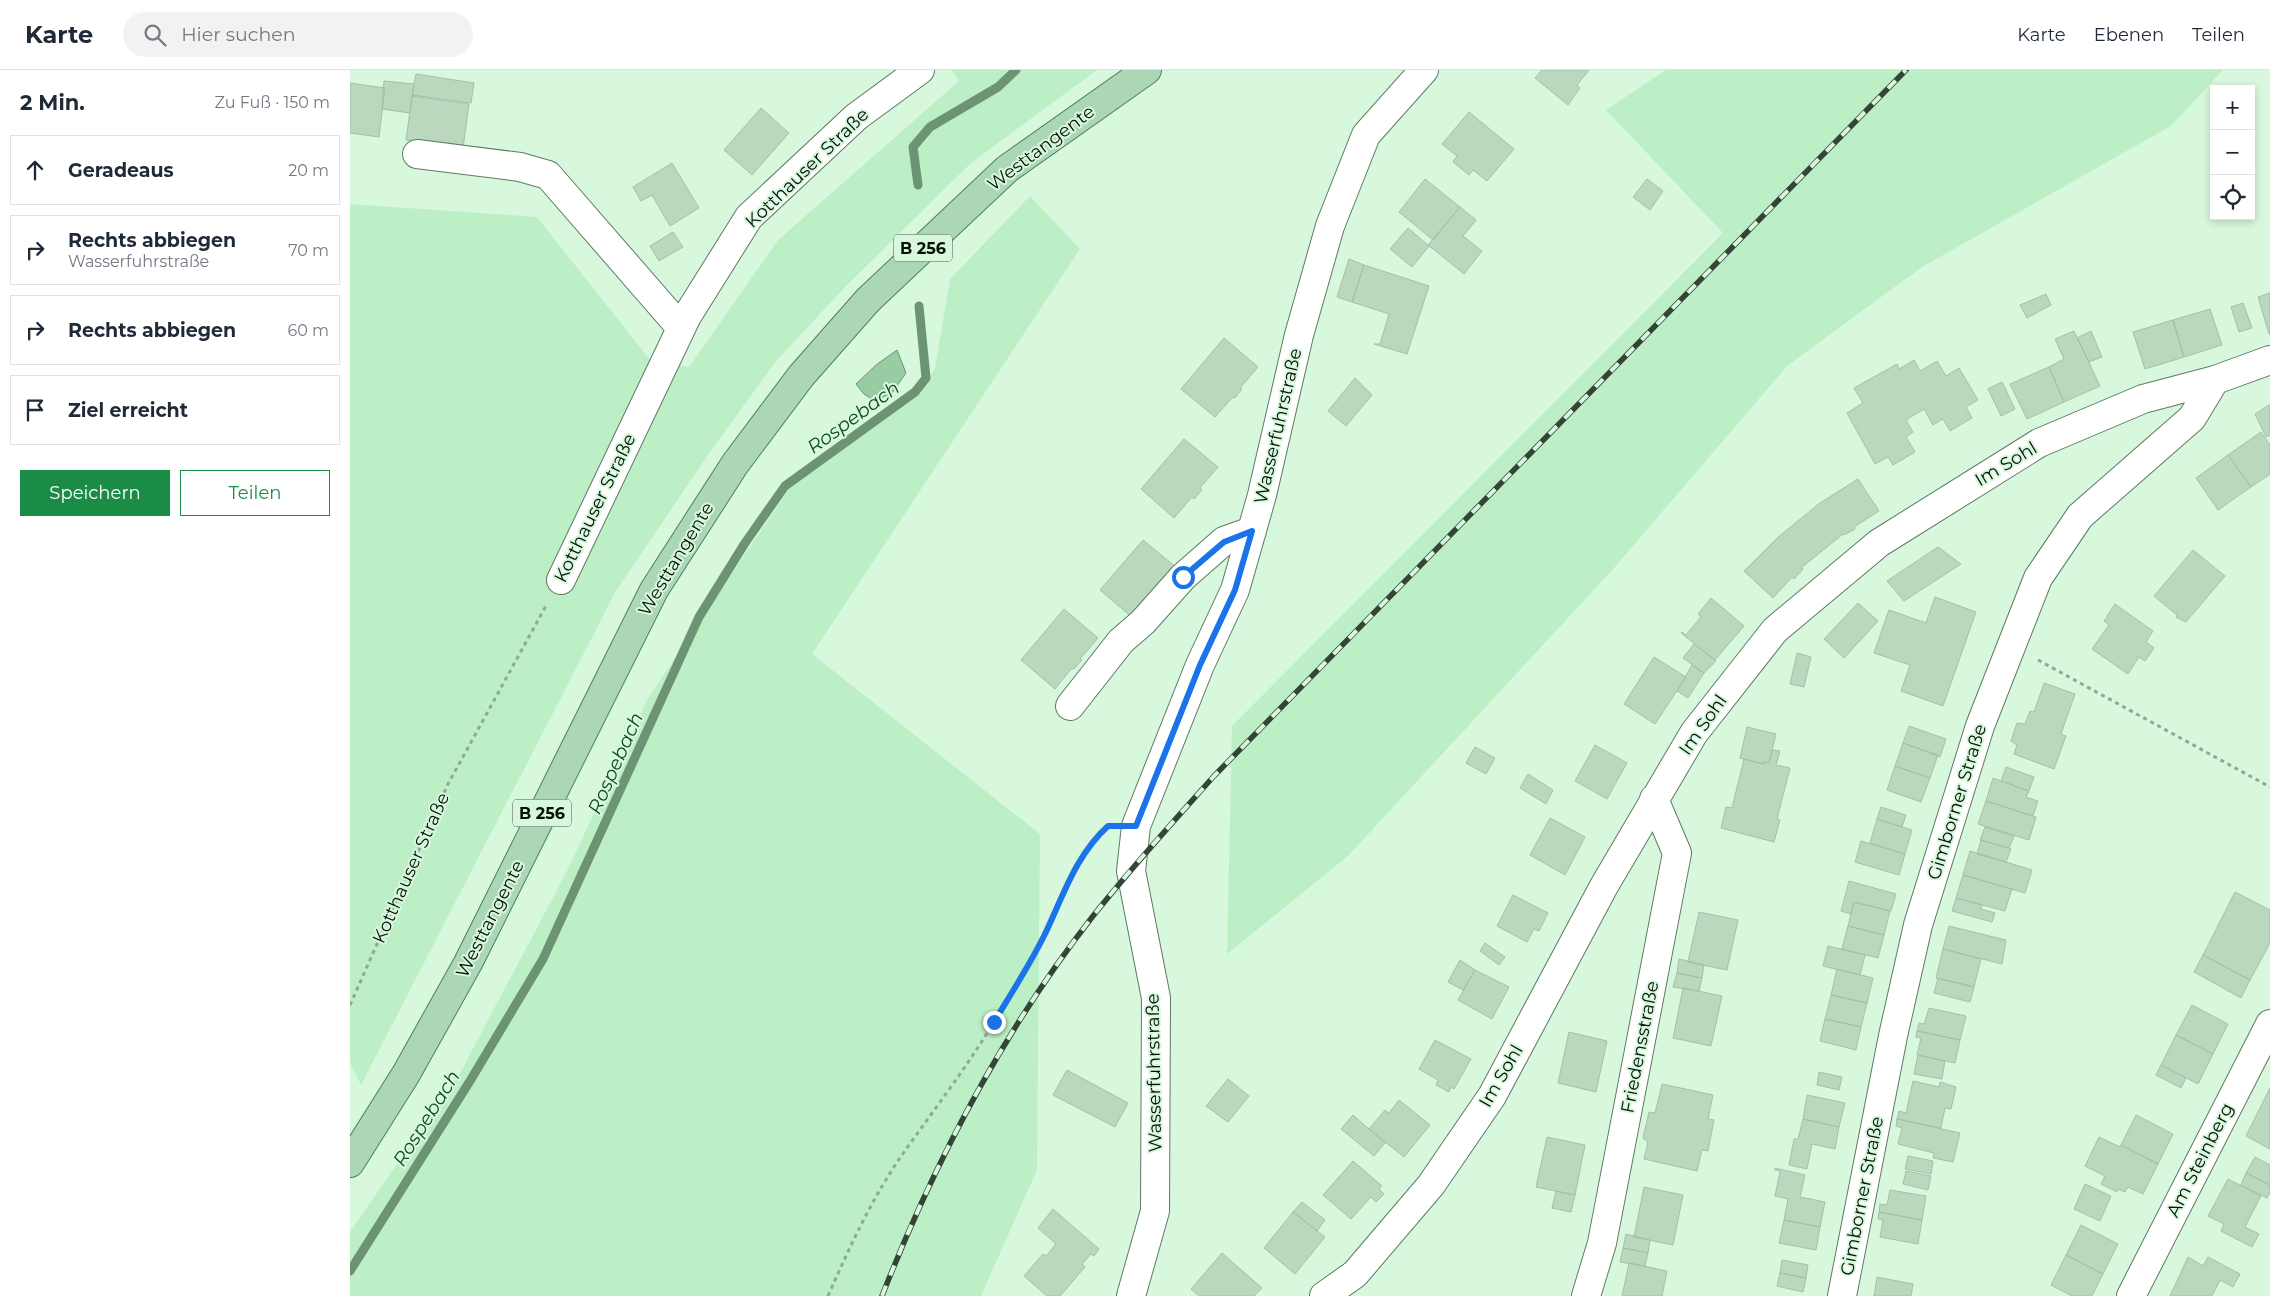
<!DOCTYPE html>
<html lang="de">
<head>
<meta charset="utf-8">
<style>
	body { margin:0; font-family:Montserrat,sans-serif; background:#f2f2f3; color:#1f2937 }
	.controls { position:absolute; right:15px; top:15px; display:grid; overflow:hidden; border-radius:0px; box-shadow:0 2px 8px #0003 }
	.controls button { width:45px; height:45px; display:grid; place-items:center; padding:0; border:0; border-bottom:1px solid #e0e1e3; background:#fff; color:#1f2937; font:25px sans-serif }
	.stop { position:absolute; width:15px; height:15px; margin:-11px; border:4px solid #1a73e8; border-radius:50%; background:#fff }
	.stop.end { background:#1a73e8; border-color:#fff; box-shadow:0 1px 5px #0008 }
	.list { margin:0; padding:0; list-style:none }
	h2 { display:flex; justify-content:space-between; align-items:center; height:65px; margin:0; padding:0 20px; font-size:21px }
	h2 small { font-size:16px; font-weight:400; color:#747a83 }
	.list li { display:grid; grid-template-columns:32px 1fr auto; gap:15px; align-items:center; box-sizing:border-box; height:70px; margin:0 10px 10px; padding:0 10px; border:1px solid #e0e1e3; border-radius:0px }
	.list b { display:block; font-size:19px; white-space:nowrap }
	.list p { margin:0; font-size:16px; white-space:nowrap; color:#747a83 }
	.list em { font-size:16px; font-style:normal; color:#747a83 }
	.actions { display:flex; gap:10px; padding:15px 20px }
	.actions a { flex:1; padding:11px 0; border:1px solid #1b8c45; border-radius:0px; text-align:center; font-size:18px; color:#1b8c45 }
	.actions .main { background:#1b8c45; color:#fff }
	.icon { flex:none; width:28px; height:28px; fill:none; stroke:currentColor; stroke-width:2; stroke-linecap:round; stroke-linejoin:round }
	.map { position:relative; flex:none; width:1920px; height:1226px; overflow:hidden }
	header { display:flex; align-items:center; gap:30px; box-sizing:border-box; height:70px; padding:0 25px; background:#fff; border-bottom:1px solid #e0e1e3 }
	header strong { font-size:24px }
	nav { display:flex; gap:28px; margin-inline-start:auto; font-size:18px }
	.search { width:350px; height:45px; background:#f2f2f3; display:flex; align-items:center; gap:12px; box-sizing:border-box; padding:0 18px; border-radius:28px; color:#747a83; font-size:19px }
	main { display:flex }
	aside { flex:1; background:#fff }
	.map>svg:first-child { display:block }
	.green { fill:#bdefc7 }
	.water { fill:#98cda3; stroke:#6c9474 }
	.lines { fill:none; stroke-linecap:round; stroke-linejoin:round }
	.stream { stroke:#6c9474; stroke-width:9 }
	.building { fill:#b9d8be; stroke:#a3c1a8 }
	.minor-casing { stroke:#5d7a63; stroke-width:30 }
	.major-casing { stroke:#4d8059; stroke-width:30 }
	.path { stroke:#90a894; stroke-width:3; stroke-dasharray:4 4; stroke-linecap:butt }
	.minor { stroke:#fff; stroke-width:28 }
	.major { stroke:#acd7b6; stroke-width:28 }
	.rail-casing { stroke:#344437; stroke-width:5.5 }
	.rail { stroke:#d8f8de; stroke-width:4; stroke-dasharray:11; stroke-linecap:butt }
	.route { stroke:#1a73e8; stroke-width:6 }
	.labels { text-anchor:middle; stroke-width:4; stroke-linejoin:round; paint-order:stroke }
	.shield { fill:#d8f8de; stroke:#445648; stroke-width:1 }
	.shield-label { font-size:16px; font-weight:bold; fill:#051007 }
	.street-label { font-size:18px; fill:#051007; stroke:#d8f8de }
	.water-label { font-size:19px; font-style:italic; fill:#0e4a23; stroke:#d8f8de }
</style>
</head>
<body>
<header>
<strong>Karte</strong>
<div class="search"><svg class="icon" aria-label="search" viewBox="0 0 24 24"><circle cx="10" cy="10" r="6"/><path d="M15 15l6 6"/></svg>Hier suchen</div>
<nav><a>Karte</a><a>Ebenen</a><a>Teilen</a></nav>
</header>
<main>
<aside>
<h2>2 Min.<small>Zu Fuß · 150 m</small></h2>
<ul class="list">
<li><svg class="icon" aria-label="ahead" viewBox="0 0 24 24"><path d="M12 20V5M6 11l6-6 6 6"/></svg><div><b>Geradeaus</b></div><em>20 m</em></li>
<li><svg class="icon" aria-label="right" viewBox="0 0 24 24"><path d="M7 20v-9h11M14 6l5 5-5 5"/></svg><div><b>Rechts abbiegen</b><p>Wasserfuhrstraße</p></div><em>70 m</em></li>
<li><svg class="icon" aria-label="right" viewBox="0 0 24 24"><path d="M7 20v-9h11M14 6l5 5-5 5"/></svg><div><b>Rechts abbiegen</b></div><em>60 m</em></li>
<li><svg class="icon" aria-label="arrive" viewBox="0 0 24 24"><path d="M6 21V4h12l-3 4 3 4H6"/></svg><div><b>Ziel erreicht</b></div></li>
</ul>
<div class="actions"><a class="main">Speichern</a><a>Teilen</a></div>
</aside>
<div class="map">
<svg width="1920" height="1226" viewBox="0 0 1920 1226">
	<rect width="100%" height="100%" fill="#d8f8de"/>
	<path class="green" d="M602,0H747L621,93L497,215L427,290L360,382L266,521L11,1015L0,993V134L187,147L301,291L339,297L428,170L609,11Z
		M1316,0H1873L1821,56L1572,197L1437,296L1264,498L998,786L877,884L882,656L1373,163L1256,40Z
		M680,126L730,179L462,584L690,764L687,1100L631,1226H0V1162L110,1003L217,801L298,628L439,419L568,324L585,298L600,209Z"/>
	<path class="water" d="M547,280L556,303L542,323L524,331L513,323L506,314L526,295Z"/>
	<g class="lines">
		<path class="stream" d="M568,115L563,77L580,57L648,17L666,0
			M0,1201L120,1011L193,889L349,547L395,473L435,416L565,322L576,308L569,236"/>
	</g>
	<path class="building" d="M1192,0H1239L1227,15L1230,18L1218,35L1185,8Z
		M66,4L124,13L121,33L62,25Z
		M34,11L64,14L60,43L32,39Z
		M0,13L35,18L29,67L0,63Z
		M62,26L119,34L113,78L56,70Z
		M411,38L439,63L402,105L374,80Z
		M1119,42L1164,79L1137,111L1123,100L1119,105L1103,92L1107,86L1092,74Z
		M322,93L349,138L320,156L302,125L291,131L283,117Z
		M1075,109L1110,137L1083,170L1049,142Z
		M1297,109L1313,121L1300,140L1283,127Z
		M1110,137L1126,150L1113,166L1132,181L1114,204L1078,175Z
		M1058,158L1079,176L1062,197L1040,179Z
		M323,162L333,177L309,191L300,176Z
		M999,189L1014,195L1002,232L987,227Z
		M1014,195L1079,216L1057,284L1024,274H1030L1039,244L1002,232Z
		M1920,223V264H1919L1908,227Z
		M1696,224L1701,235L1677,248L1670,235Z
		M1893,233L1902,258L1889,262L1881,237Z
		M1860,239L1872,275L1834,287L1823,250Z
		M1823,250L1834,287L1795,299L1783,262Z
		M1724,261L1750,316L1714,332L1699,297L1714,289L1705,269Z
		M1741,261L1752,287L1739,292L1727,268Z
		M874,268L908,297L890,318L892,319L885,328L883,327L865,347L831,319Z
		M1564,290L1570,301L1587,291L1596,306L1609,298L1628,330L1616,337L1622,348L1600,361L1593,349L1583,355L1574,339L1556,350L1563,362L1556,367L1565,382L1543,395L1538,387L1525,394L1497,343L1513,333L1504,318L1547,294L1549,299Z
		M1699,297L1714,332L1677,349L1660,314Z
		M1005,308L1022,325L996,356L978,341Z
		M1652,312L1665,339L1651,346L1638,319Z
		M1919,335H1920V365L1916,367L1905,344Z
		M1911,362L1920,375V404L1901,417L1878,385Z
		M834,369L868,397L850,418L852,420L844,429L842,427L824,448L791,419Z
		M1878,385L1901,417L1868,440L1846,408Z
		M1508,409L1529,441L1504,457L1505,459L1494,465L1493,464L1451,498L1453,499L1444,509L1442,507L1423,528L1394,501L1427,468L1470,433Z
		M793,470L827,498L784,549L750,520Z
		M1588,477L1611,494L1554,531L1537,511Z
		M1843,480L1875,506L1836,552L1826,547L1827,545L1804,526Z
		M1585,527L1626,542L1593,636L1551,621L1560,595L1524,583L1539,540L1576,553Z
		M1361,528L1394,556L1365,590L1331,563L1332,562L1336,565L1351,547L1348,544Z
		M1508,533L1528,551L1494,588L1474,569Z
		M1765,534L1803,561L1796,572L1804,578L1795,591L1789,587L1778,604L1742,579L1759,555L1754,551Z
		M714,539L748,568L730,589L732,590L724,599L722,598L705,619L671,590Z
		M1344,574L1366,591L1354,603L1333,588Z
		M1447,583L1461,587L1454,617L1440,614Z
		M1304,587L1336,607L1305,654L1274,634Z
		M1342,595L1354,603L1338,628L1327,621Z
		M1694,613L1725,624L1711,664L1716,666L1704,699L1664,684L1667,675L1661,671L1667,653L1675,654L1680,641L1684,642Z
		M1559,656L1596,669L1590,687L1553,673Z
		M1397,657L1426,664L1419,693L1413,692V694L1390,688Z
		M1553,673L1588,685L1580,708L1545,696Z
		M1245,675L1277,693L1257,729L1225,711Z
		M1125,677L1145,688L1136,704L1116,693Z
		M1423,680L1430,681L1426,695L1440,698L1427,749L1430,750L1424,772L1371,758L1376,737L1382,738L1394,689L1413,694V692L1419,693Z
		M1545,696L1580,708L1571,732L1537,720Z
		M1656,697L1684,707L1679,721L1651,711Z
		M1178,704L1203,720L1196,734L1170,718Z
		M1643,708L1679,721L1676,727L1688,731L1683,746L1636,731Z
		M1636,731L1686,747L1679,770L1628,754Z
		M1531,737L1556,745L1552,757L1527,749Z
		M1200,748L1235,767L1215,805L1180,785Z
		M1527,749L1562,760L1555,784L1520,773Z
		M1635,757L1664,766L1659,778L1630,770Z
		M1631,770L1661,779L1656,792L1627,784Z
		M1511,771L1555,784L1549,805L1505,792Z
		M1620,781L1682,800L1675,823L1613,805Z
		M1613,805L1662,819L1655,841L1606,828Z
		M1499,811L1546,824L1541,841L1504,832L1501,844L1491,841Z
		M1885,822L1920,840V873L1900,910L1853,885Z
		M1163,825L1198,843L1189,861L1184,859L1177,872L1147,856Z
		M1606,828L1632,835L1631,839L1645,843L1642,852L1602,841Z
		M1504,832L1540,841L1534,865L1498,856Z
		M1349,842L1388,850L1377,900L1338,892Z
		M1498,856L1534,865L1528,888L1492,879Z
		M1599,856L1656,870L1652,894L1593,879Z
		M1135,873L1155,887L1149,895L1130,881Z
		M1478,876L1515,885L1510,905L1473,896Z
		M1593,879L1631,889L1624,917L1586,908Z
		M1853,885L1900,910L1891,928L1844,902Z
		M1329,889L1354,895L1352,908L1327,903Z
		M1110,890L1125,900L1113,920L1098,912Z
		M1487,899L1523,908L1517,933L1481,925Z
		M1125,900L1159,917L1142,949L1108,930Z
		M1327,903L1352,908L1349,921L1323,917Z
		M1588,908L1624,917L1620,932L1584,923Z
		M1333,918L1372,926L1361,976L1323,968Z
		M1481,925L1517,933L1511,957L1475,949Z
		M1842,935L1878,954L1863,984L1826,965Z
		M1579,938L1616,946L1610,970L1567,961L1569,953L1574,954Z
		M1475,949L1511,957L1506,980L1470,971Z
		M1567,961L1610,970L1605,993L1567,985L1571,968L1566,967Z
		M1219,962L1257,971L1246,1022L1208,1013Z
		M1826,965L1863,984L1848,1014L1811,995Z
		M1085,970L1121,989L1104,1019L1101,1017L1099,1022L1086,1015L1088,1010L1069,999Z
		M1568,985L1595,991L1592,1009L1564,1004Z
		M1811,995L1836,1008L1831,1018L1806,1005Z
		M717,1000L778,1033L765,1057L703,1025Z
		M1469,1002L1492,1007L1489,1020L1467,1015Z
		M878,1009L899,1026L878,1052L856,1036Z
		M1563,1011L1589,1017L1590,1012L1606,1017L1601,1039L1595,1038L1591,1058L1547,1049L1549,1041L1556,1043Z
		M1312,1014L1363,1025L1358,1049L1364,1050L1358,1081L1352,1080L1347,1101L1294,1089L1298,1072L1293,1068L1299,1042L1305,1043Z
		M1920,1018V1079L1896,1066Z
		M1457,1025L1495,1033L1489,1057L1453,1049Z
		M1049,1030L1080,1055L1054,1087L1019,1059L1035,1040L1039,1043Z
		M1003,1045L1035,1073L1024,1086L991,1059Z
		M1786,1045L1823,1064L1808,1094L1771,1075Z
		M1453,1049L1489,1057L1485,1079L1462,1074L1457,1099L1439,1095L1444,1069H1448Z
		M1547,1049L1610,1063L1603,1092L1583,1088L1584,1083L1548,1074L1552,1058L1546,1056Z
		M1197,1067L1235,1075L1225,1125L1186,1117Z
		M1749,1067L1770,1077L1771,1075L1808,1094L1793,1124L1778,1117L1775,1122L1768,1119L1767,1122L1751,1114L1755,1106L1735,1096Z
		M1558,1086L1583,1091L1581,1104L1555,1099Z
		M1905,1087L1920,1095V1115L1896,1103Z
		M1003,1091L1032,1116L1029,1119L1034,1124L1026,1132L1021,1127L1001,1149L973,1125Z
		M1425,1098L1455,1105L1450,1127L1475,1132L1470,1157L1434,1150L1438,1129L1425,1126L1430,1101L1425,1100Z
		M1556,1101L1581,1106L1578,1120L1553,1114Z
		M1896,1103L1920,1115V1123L1917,1128L1891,1115Z
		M1878,1109L1911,1126L1895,1157L1909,1164L1902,1177L1871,1161L1874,1154L1858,1146Z
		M1735,1114L1761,1126L1750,1151L1724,1139Z
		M1294,1117L1333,1125L1323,1175L1284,1167Z
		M1540,1120L1576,1126L1572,1150L1529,1142L1530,1134L1537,1135Z
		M1206,1121L1225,1125L1221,1142L1202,1138Z
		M952,1132L975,1150L967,1161L943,1142Z
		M703,1139L749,1179L744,1186L741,1184L732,1194L735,1197L710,1226H697L674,1206L693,1184L696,1186L706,1174L688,1158Z
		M943,1142L975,1167L945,1204L914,1178Z
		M1529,1142L1572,1150L1568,1174L1530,1167L1533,1150L1528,1149Z
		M1434,1150L1470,1157L1466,1180L1429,1173Z
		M1731,1155L1768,1174L1753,1204L1716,1185Z
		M1276,1164L1300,1170L1298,1183L1273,1178Z
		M1273,1178L1298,1183L1295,1196L1270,1192Z
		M872,1183L912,1218L904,1226H849L841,1219Z
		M1716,1185L1753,1204L1742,1226H1722L1701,1215Z
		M1838,1187L1853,1196L1858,1187L1890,1204L1883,1217L1870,1210L1862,1226H1820Z
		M1432,1190L1458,1195L1456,1208L1430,1203Z
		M1279,1193L1317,1201L1312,1226H1272Z
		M1430,1203L1456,1208L1453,1222L1427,1216Z
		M1527,1207L1563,1214L1561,1226H1524Z"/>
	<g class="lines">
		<defs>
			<path id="minor" d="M67,84L170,97L198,105L331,258
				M211,510L337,246L399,147L506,47L570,0
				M720,636L771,571L793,552L833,507L874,471L902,461
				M781,1226L805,1141L806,928L781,801L786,756L850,595L885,520L912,425L949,265L980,156L1016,65L1074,0
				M974,1226L1005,1204L1081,1115L1142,1026L1254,816L1344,663L1425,560L1529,473L1689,373L1793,329L1865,310L1920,290
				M1236,1226L1252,1173L1327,783L1304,729
				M1492,1226L1543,966L1568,855L1630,656L1688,508L1730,446L1842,348L1865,310
				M1781,1226L1920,954"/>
			<path id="major" d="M0,1093L56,1004L118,893L304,520L385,394L451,306L518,230L657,99L797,0"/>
		</defs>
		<use href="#minor" class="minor-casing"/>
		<use href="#major" class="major-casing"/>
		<path class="path" d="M1688,590L1920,717
			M0,935L98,714L197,534
			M478,1226C500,1176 522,1128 554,1082C586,1037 620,993 648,945C663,919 680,894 694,867C712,830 723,787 754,759"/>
		<use href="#minor" class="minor"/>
		<use href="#major" class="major"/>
		<defs>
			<path id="rail" d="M532,1226C585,1091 653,961 743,846C781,798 823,752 864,706L1556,0"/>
		</defs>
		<use href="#rail" class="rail-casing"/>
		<use href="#rail" class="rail"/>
	</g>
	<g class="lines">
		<path class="route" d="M644,952C661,924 679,896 694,866C713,827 725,786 758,756H786L850,595L885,520L902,461L874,472L833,507"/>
	</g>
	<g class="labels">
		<g class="shield">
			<rect x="544" y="164.5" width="58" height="27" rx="4"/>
			<rect x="163" y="729.5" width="58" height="27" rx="4"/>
		</g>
		<g class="shield-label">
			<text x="573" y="184">B 256</text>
			<text x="192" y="749">B 256</text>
		</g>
		<g class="street-label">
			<text transform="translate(691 78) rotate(-37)" y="6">Westtangente</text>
			<text transform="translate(457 98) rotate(-44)" y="6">Kotthauser Straße</text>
			<text transform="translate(928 356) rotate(-77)" y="6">Wasserfuhrstraße</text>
			<text transform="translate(1656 394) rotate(-31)" y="6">Im Sohl</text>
			<text transform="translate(245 438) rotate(-64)" y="6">Kotthauser Straße</text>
			<text transform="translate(326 489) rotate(-59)" y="6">Westtangente</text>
			<text transform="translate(1353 655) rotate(-55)" y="6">Im Sohl</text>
			<text transform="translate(1607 732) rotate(-73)" y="6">Gimborner Straße</text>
			<text transform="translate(61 798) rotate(-66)" y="6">Kotthauser Straße</text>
			<text transform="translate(140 849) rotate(-63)" y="6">Westtangente</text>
			<text transform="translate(1290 977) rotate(-79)" y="6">Friedensstraße</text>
			<text transform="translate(804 1003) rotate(-91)" y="6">Wasserfuhrstraße</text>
			<text transform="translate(1151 1006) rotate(-60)" y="6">Im Sohl</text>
			<text transform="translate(1850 1090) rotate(-63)" y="6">Am Steinberg</text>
			<text transform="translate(1512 1126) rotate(-79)" y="6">Gimborner Straße</text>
		</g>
		<g class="water-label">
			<text transform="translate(503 347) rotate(-36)" y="7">Rospebach</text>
			<text transform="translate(265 693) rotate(-66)" y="7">Rospebach</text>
			<text transform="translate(76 1048) rotate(-58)" y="7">Rospebach</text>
		</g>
	</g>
</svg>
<div class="controls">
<button>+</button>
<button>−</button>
<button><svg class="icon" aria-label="locate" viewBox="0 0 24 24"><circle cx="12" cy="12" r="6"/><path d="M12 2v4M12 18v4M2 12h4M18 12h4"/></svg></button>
</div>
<div class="stop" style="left:833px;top:507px"></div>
<div class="stop end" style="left:644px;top:952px"></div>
</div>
</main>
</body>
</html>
